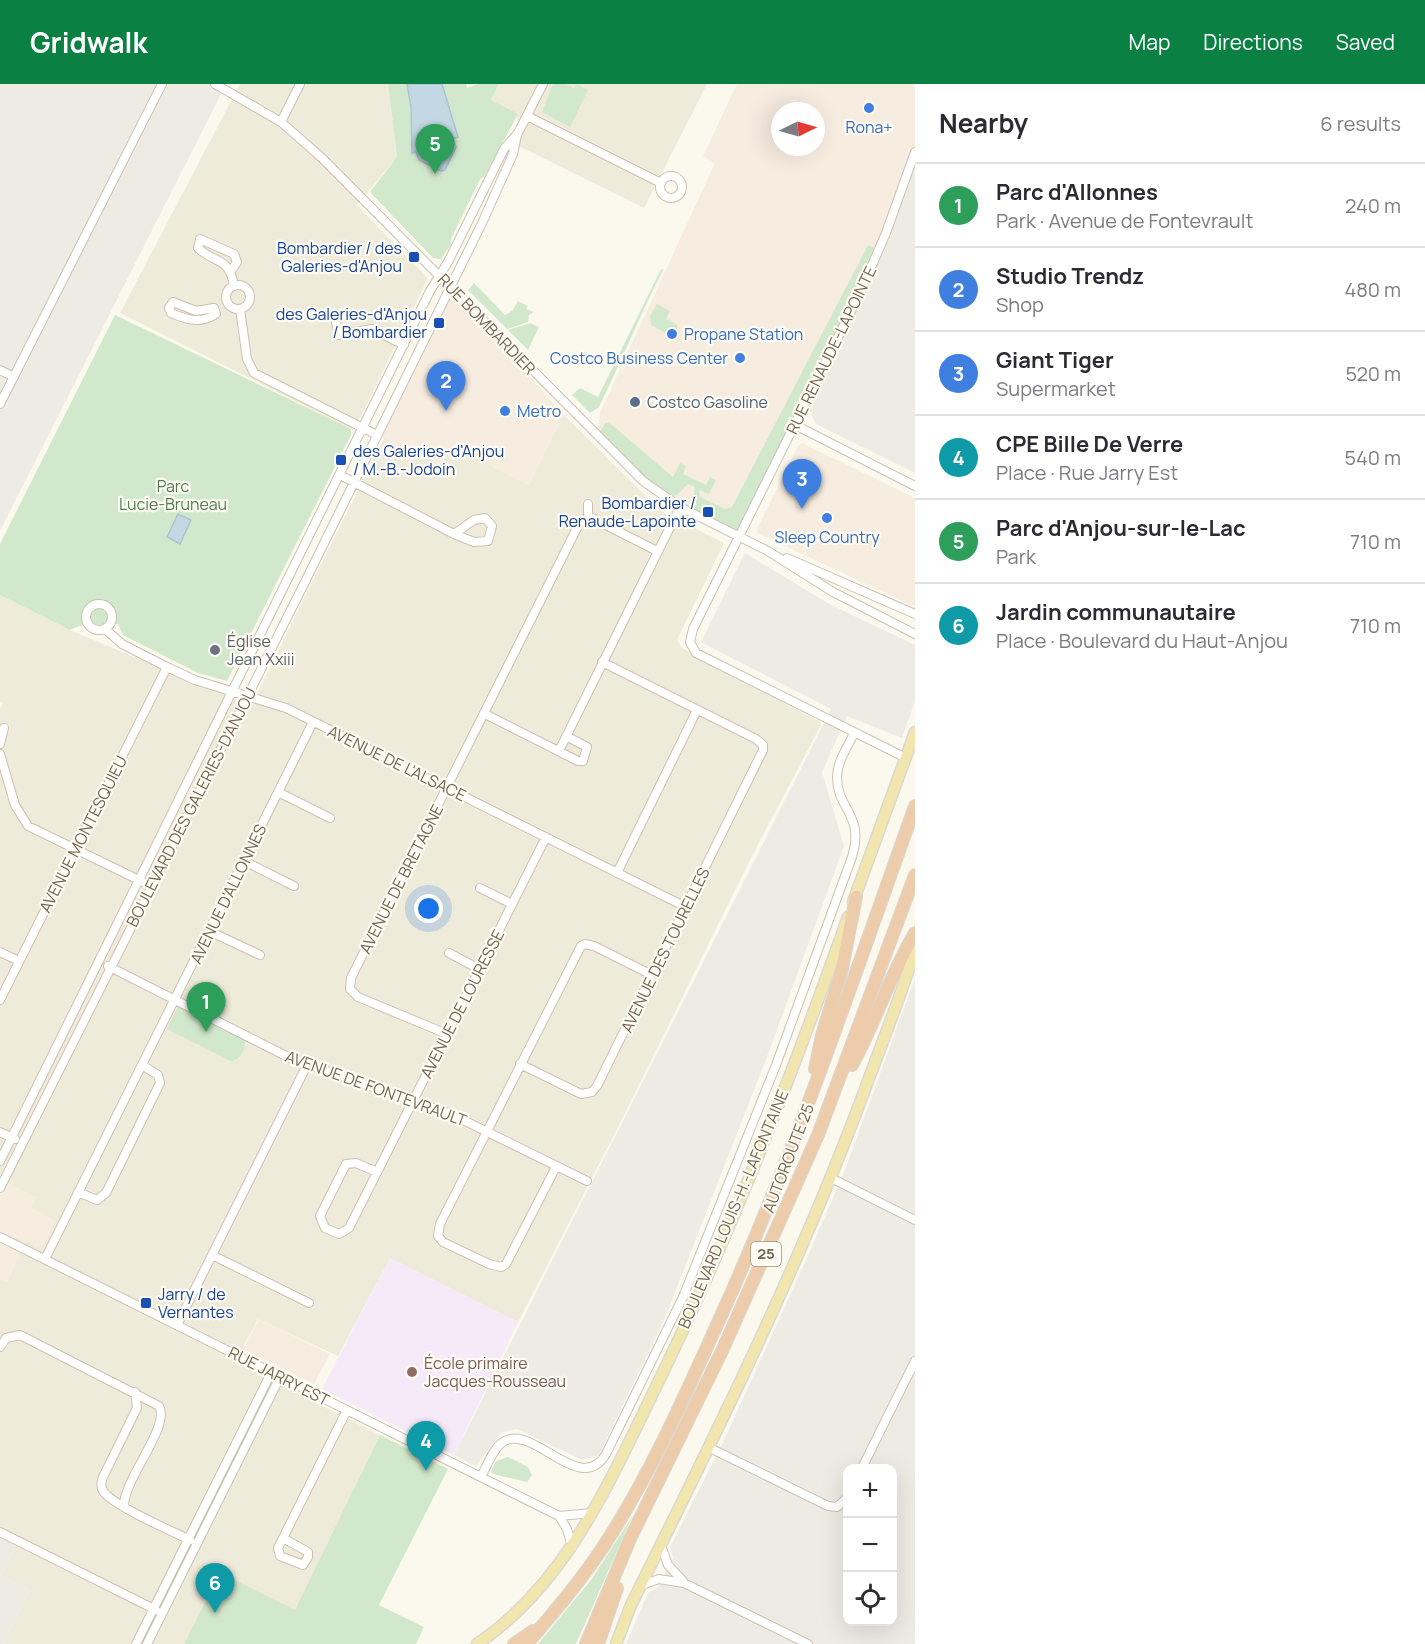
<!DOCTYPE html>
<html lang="en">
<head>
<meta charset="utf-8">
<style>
	body { margin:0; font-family:Manrope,sans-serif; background:#f7f7f7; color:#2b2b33 }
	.controls { position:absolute; right:18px; bottom:18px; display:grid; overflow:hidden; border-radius:12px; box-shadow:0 6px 24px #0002 }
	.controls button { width:54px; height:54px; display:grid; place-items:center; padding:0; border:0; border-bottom:2px solid #e1e1e2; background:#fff; color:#2b2b33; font:30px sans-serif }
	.compass { position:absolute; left:771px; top:18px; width:54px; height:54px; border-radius:50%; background:#fff; box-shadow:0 6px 24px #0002; rotate:85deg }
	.you { position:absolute; left:429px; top:825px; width:21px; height:21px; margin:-15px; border:4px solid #fff; border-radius:50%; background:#1a73e8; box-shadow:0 0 0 9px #1a73e833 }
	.badge { display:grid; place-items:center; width:39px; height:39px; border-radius:50%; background:#0b8043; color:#fff; font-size:20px; font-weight:700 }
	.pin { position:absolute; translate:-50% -50px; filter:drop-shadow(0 2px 3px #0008) }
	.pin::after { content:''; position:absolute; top:32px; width:21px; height:18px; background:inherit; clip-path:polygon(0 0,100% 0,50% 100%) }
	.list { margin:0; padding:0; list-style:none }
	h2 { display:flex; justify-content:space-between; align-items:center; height:78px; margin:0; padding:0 24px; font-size:26px }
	h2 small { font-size:20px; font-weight:400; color:#7c7c81 }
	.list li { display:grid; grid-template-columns:39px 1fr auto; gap:18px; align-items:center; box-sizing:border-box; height:84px; padding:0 24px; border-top:2px solid #e1e1e2 }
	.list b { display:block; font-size:22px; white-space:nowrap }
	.list p { margin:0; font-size:20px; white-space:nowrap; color:#7c7c81 }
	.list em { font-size:20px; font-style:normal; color:#7c7c81 }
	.icon { flex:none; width:33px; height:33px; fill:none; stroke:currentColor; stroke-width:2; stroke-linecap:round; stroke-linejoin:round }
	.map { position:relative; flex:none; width:915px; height:1560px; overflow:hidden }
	header { display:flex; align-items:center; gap:36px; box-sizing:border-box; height:84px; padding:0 30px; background:#0b8043; color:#fff }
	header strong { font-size:28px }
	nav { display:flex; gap:33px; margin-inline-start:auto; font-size:21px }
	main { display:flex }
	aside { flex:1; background:#fff }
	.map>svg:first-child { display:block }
	.residential { fill:#efebda; fill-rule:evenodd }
	.commercial { fill:#f7ece0; fill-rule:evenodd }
	.industrial { fill:#eeebe5; fill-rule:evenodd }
	.education { fill:#f6eaf8 }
	.green { fill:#d2e8cd }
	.water { fill:#c3d8e3; stroke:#abc4d4; stroke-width:1.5 }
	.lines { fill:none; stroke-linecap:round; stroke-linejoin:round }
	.minor-casing { stroke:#cbc1b1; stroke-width:10 }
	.major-casing { stroke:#dbd7d2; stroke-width:13 }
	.highway-casing { stroke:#dbd7d2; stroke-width:14 }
	.minor { stroke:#fff; stroke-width:8 }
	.major { stroke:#f1e7ae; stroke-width:10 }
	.highway { stroke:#edccac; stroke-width:12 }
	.shop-dot { fill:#3f7fe0; stroke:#fefcf4; stroke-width:2 }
	.transit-dot { fill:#1a4fb4; stroke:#fefcf4; stroke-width:2 }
	.service-dot { fill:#5c6f8a; stroke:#fefcf4; stroke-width:2 }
	.worship-dot { fill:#6b7280; stroke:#fefcf4; stroke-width:2 }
	.education-dot { fill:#8d6e63; stroke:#fefcf4; stroke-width:2 }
	.labels { text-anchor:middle; stroke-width:4.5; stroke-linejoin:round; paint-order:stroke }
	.shield { fill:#fefcf4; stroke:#9e9383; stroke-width:1.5 }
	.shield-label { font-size:15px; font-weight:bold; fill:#756652 }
	.shop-label { font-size:16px; fill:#366cbe; stroke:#fefcf4 }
	.transit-label { font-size:16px; fill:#164399; stroke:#fefcf4; text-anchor:end }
	.street-label { font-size:16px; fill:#756652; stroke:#fefcf4 }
	.service-label { font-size:16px; fill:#4e5e75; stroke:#fefcf4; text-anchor:start }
	.park-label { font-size:16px; fill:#527e4e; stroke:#fefcf4 }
	.worship-label { font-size:16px; fill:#5b616d; stroke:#fefcf4; text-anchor:start }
	.education-label { font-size:16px; fill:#785e54; stroke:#fefcf4; text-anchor:start }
</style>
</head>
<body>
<header>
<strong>Gridwalk</strong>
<nav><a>Map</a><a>Directions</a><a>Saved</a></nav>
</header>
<main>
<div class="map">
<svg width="915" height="1560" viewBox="0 0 915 1560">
	<rect width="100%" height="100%" fill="#fbf9ee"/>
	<path class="residential" d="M240,0H388L397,73L357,121L428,194L361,332L351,345L120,229Z
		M499,0H707L644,124L519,62L517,30L491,16Z
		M563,330L661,427L724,459L677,556L682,564L822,639L753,770L615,1049L518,1238L390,1174L338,1272L258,1235L235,1278L380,1351L295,1527L227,1492L221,1505L212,1502L184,1560H3L30,1506L1,1491L16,1463L0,1455V1195L7,1198L26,1155L31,1124L36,1113L0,1096V625L3,619L0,617V511L70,546L251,622L384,354L439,380L449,360L529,401ZM168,945L245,957L246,960L240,973L232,978Z"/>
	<path class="commercial" d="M737,0H915V68L886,149L739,452L680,423L597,352L600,329L715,79L703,72ZM780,27H816V63H780Z
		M450,203L563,330L529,401L450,360L439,380L377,351Z
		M802,359L915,414V523L757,449L758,443L798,362Z
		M0,1096L36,1113L31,1124L56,1137L45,1160L39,1163L26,1156L7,1198L0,1195Z
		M259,1235L330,1270L314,1300L243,1265Z"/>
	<path class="industrial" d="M0,0H226L0,447Z
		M915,68V389L816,340L806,319L860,209Z
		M745,469L831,521L915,561V617L902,654L847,632L822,688L844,762L770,965L665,1234L599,1371L582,1376L517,1345L502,1348L476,1382L454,1371L831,625L701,558Z
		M915,894V1560H626L648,1509L658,1503L673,1474L670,1463L724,1356L803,1183L845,1086ZM848,1384H892V1538H848Z
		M0,1455L16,1463L1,1491L30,1506L3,1560H0Z"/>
	<path class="education" d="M390,1174L518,1238L454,1371L322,1305Z"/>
	<path class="green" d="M388,0H407L411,23L413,69L458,53L442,0H466L467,4L478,0H499L491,16L518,30L484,93L480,95L451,155V160L441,175L433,174L370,108L397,73Z
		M553,0H566L574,4L577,0L588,6L570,43L542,28Z
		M868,161L879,166L739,452L690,428L695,403L688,400L678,410L668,415L597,352L606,338L612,341L673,393L680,379L686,382L683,390L706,401L710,393L716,396L709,410L699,406L700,413L725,425L732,423Z
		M661,185L663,186C640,231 621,278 599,323L590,329L572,311L580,304L598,313Z
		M474,199L505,231L512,227L518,217L528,222L526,225L534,228L529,231L528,238L507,245L468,206Z
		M657,220L670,227L666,235L678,241L673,253L651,241L650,232Z
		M115,231L351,345V351L227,597L198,589L123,551L118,540L79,542L70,546L0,511V460Z
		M530,239L539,243L528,266L508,246Z
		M179,920L247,952C244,963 245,972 232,978L167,945Z
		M380,1351L448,1385L379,1521L424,1543L416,1560H184L213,1501L221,1505L227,1492L295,1526Z
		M508,1373L528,1383L532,1391L527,1398L493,1390L491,1387L496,1377Z
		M633,1431L576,1560H538L591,1496Z"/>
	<path class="water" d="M407,0H442L458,53L453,55L456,63L445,86L441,87L419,76L416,68L412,69L411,23Z
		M178,430L191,436L180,460L167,453Z"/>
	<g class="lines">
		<defs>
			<path id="minor" d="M215,0L281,38L322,74L643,397L680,423L768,467L833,508L915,550
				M527,32L661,99
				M281,38L300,0
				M660 103a11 11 0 1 1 22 0a11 11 0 1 1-22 0Z
				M231,187L237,178L234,170L200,155L198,164C216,181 229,172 234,202
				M226 213a12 12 0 1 1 24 0a12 12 0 1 1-24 0Z
				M173,218L196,227L214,224L216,230C201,240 187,236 171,229L169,224Z
				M240,225L247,275L254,289L377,351
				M335,234L339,251L372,245L404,261
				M0,286L14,293
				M0,320L162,0
				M795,341L915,402
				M340,391L454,450L474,458L488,457L492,442L485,434L474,436L454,450
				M588,420V433
				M787,474L915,530
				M86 533a13 13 0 1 1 26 0a13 13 0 1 1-26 0Z
				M105,545L122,560L167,583L195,596L286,624L686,823
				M485,630L578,677H583L587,663L566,652
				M0,660L4,644
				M559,667L680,423
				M0,670L15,721L28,742L143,798
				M906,674L696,569L690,558L693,545L860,209L886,149L915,68
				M278,708L330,734
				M244,777L294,802
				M617,789L697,626
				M480,804L512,820
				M209,847L260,871
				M0,868L19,877
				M449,869L479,885
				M108,882L292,975L451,1030L587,1097
				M0,916L167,583
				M447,950L358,913L350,905L351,894L580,438L592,434L657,467
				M520,980L581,1010L592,1008L597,1002L763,666V661L756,655L602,578
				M0,1048L15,1055
				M0,1077L430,207L448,178L504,65L518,49L543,0
				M556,1083L506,1180L501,1183L489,1180L443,1158L438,1152L440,1140L581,862L585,860L594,862L652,891
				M377,1088L356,1079L346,1080L320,1132L325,1144L339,1150L349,1144L546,753
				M831,1094L915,1136
				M0,1104L303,502L483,137L513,70L517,51
				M78,1108L97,1116L106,1109L160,999L158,991L142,981
				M0,1153L559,1432L592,1429
				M212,1171L309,1219
				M45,1175L313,638
				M177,1241L307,981
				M0,1263L6,1254L20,1251L159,1322C171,1343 123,1395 124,1423
				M135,1308L137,1324L103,1393C101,1398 100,1402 103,1407C113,1422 172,1447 190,1456
				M710,1364L828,1422L837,1423L848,1413
				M862,1384L915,1277
				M481,1393C487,1382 493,1364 503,1358C533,1338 580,1414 606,1370L683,1213L776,981L852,773C865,730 837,726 837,693C837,677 848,663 854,649
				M559,1432L567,1445L572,1463
				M0,1448L156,1526
				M283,1454L308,1468V1473L303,1481L280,1472L278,1464L347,1326
				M661,1461L668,1481L683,1497
				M642,1501L659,1495L684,1499L808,1560
				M136,1560L271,1289
				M147,1560L280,1293"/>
			<path id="major" d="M853,818L915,648
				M477,1560C566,1500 609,1399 654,1307C729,1154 791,994 848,833
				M616,1560L631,1521C718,1346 804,1173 871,989C886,948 903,907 915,865"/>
			<path id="highway" d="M852,981C876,938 890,890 915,849
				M815,985L822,951L842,885L856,813
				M514,1560L533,1547
				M527,1560C555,1527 584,1493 607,1457C652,1387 687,1307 721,1232C796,1066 854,893 915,722
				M586,1560L630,1455L722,1267L818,1051L915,791
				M598,1560L617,1504"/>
		</defs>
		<use href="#minor" class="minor-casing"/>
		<use href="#major" class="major-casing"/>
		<use href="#highway" class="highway-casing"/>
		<use href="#minor" class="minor"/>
		<use href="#major" class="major"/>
		<use href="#highway" class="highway"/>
	</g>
	<g class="shop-dot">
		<circle cx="869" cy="24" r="6"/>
		<circle cx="672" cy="250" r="6"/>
		<circle cx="740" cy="274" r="6"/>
		<circle cx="505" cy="327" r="6"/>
		<circle cx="827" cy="434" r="6"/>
	</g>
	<g class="transit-dot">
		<rect x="408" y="167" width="12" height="12" rx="3"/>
		<rect x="433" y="233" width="12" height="12" rx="3"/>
		<rect x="335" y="370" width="12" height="12" rx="3"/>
		<rect x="702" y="422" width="12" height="12" rx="3"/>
		<rect x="140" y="1213" width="12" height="12" rx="3"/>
	</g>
	<circle class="service-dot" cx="635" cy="318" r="6"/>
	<circle class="worship-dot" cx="215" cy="566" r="6"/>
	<circle class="education-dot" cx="412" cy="1288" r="6"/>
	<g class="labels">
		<rect class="shield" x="751" y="1158" width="30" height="24" rx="4.5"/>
		<g class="shield-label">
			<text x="766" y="1175">25</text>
		</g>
		<g class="shop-label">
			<text x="869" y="49">Rona+</text>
			<text x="684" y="256" text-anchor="start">Propane Station</text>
			<text x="728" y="280" text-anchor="end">Costco Business Center</text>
			<text x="517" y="333" text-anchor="start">Metro</text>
			<text x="827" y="459">Sleep Country</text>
		</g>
		<g class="transit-label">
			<text x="402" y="170">Bombardier / des<tspan x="402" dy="18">Galeries-d'Anjou</tspan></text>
			<text x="427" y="236">des Galeries-d'Anjou<tspan x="427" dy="18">/ Bombardier</tspan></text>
			<text x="353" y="373" text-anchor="start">des Galeries-d'Anjou<tspan x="353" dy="18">/ M.-B.-Jodoin</tspan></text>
			<text x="696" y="425">Bombardier /<tspan x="696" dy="18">Renaude-Lapointe</tspan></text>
			<text x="158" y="1216" text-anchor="start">Jarry / de<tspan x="158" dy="18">Vernantes</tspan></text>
		</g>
		<g class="street-label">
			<text transform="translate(487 240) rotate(46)" y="6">RUE BOMBARDIER</text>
			<text transform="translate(831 266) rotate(-64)" y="6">RUE RENAUDE-LAPOINTE</text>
			<text transform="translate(397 679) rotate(26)" y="6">AVENUE DE L'ALSACE</text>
			<text transform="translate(191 723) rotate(-63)" y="6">BOULEVARD DES GALERIES-D'ANJOU</text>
			<text transform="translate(83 750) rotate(-63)" y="6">AVENUE MONTESQUIEU</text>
			<text transform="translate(401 795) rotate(-63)" y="6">AVENUE DE BRETAGNE</text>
			<text transform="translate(228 810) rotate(-64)" y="6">AVENUE D'ALLONNES</text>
			<text transform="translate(665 866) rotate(-64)" y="6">AVENUE DES TOURELLES</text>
			<text transform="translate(462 920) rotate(-63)" y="6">AVENUE DE LOURESSE</text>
			<text transform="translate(376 1004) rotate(20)" y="6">AVENUE DE FONTEVRAULT</text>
			<text transform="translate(788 1074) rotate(-69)" y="6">AUTOROUTE 25</text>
			<text transform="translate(733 1125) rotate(-67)" y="6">BOULEVARD LOUIS-H.-LAFONTAINE</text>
			<text transform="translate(279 1292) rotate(27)" y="6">RUE JARRY EST</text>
		</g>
		<g class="service-label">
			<text x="647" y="324">Costco Gasoline</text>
		</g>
		<g class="park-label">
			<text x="173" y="408">Parc<tspan x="173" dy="18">Lucie-Bruneau</tspan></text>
		</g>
		<g class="worship-label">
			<text x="227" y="563">Église<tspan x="227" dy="18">Jean Xxiii</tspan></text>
		</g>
		<g class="education-label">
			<text x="424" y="1285">École primaire<tspan x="424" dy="18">Jacques-Rousseau</tspan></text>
		</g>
	</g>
</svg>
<div class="controls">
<button>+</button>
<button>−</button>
<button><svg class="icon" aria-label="locate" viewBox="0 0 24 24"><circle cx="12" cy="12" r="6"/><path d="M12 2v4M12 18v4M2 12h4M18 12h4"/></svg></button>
</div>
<svg class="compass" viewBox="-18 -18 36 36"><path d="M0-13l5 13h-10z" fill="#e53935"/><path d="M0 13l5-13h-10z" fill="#7c7c81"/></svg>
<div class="you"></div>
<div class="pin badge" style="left:206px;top:948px;background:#2e9e5b">1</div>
<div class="pin badge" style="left:446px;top:327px;background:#3f7fe0">2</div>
<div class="pin badge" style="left:802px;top:425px;background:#3f7fe0">3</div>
<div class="pin badge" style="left:426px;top:1387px;background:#0f9aa8">4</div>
<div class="pin badge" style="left:435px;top:90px;background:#2e9e5b">5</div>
<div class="pin badge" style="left:215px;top:1529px;background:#0f9aa8">6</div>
</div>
<aside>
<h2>Nearby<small>6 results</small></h2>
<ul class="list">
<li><span class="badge" style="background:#2e9e5b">1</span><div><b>Parc d'Allonnes</b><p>Park · Avenue de Fontevrault</p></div><em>240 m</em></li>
<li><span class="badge" style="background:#3f7fe0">2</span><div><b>Studio Trendz</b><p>Shop</p></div><em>480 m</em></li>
<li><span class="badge" style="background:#3f7fe0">3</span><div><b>Giant Tiger</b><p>Supermarket</p></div><em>520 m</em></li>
<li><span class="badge" style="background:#0f9aa8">4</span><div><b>CPE Bille De Verre</b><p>Place · Rue Jarry Est</p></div><em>540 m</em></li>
<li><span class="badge" style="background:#2e9e5b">5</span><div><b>Parc d'Anjou-sur-le-Lac</b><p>Park</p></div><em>710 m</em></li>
<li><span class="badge" style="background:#0f9aa8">6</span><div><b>Jardin communautaire</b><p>Place · Boulevard du Haut-Anjou</p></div><em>710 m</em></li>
</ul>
</aside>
</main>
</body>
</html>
